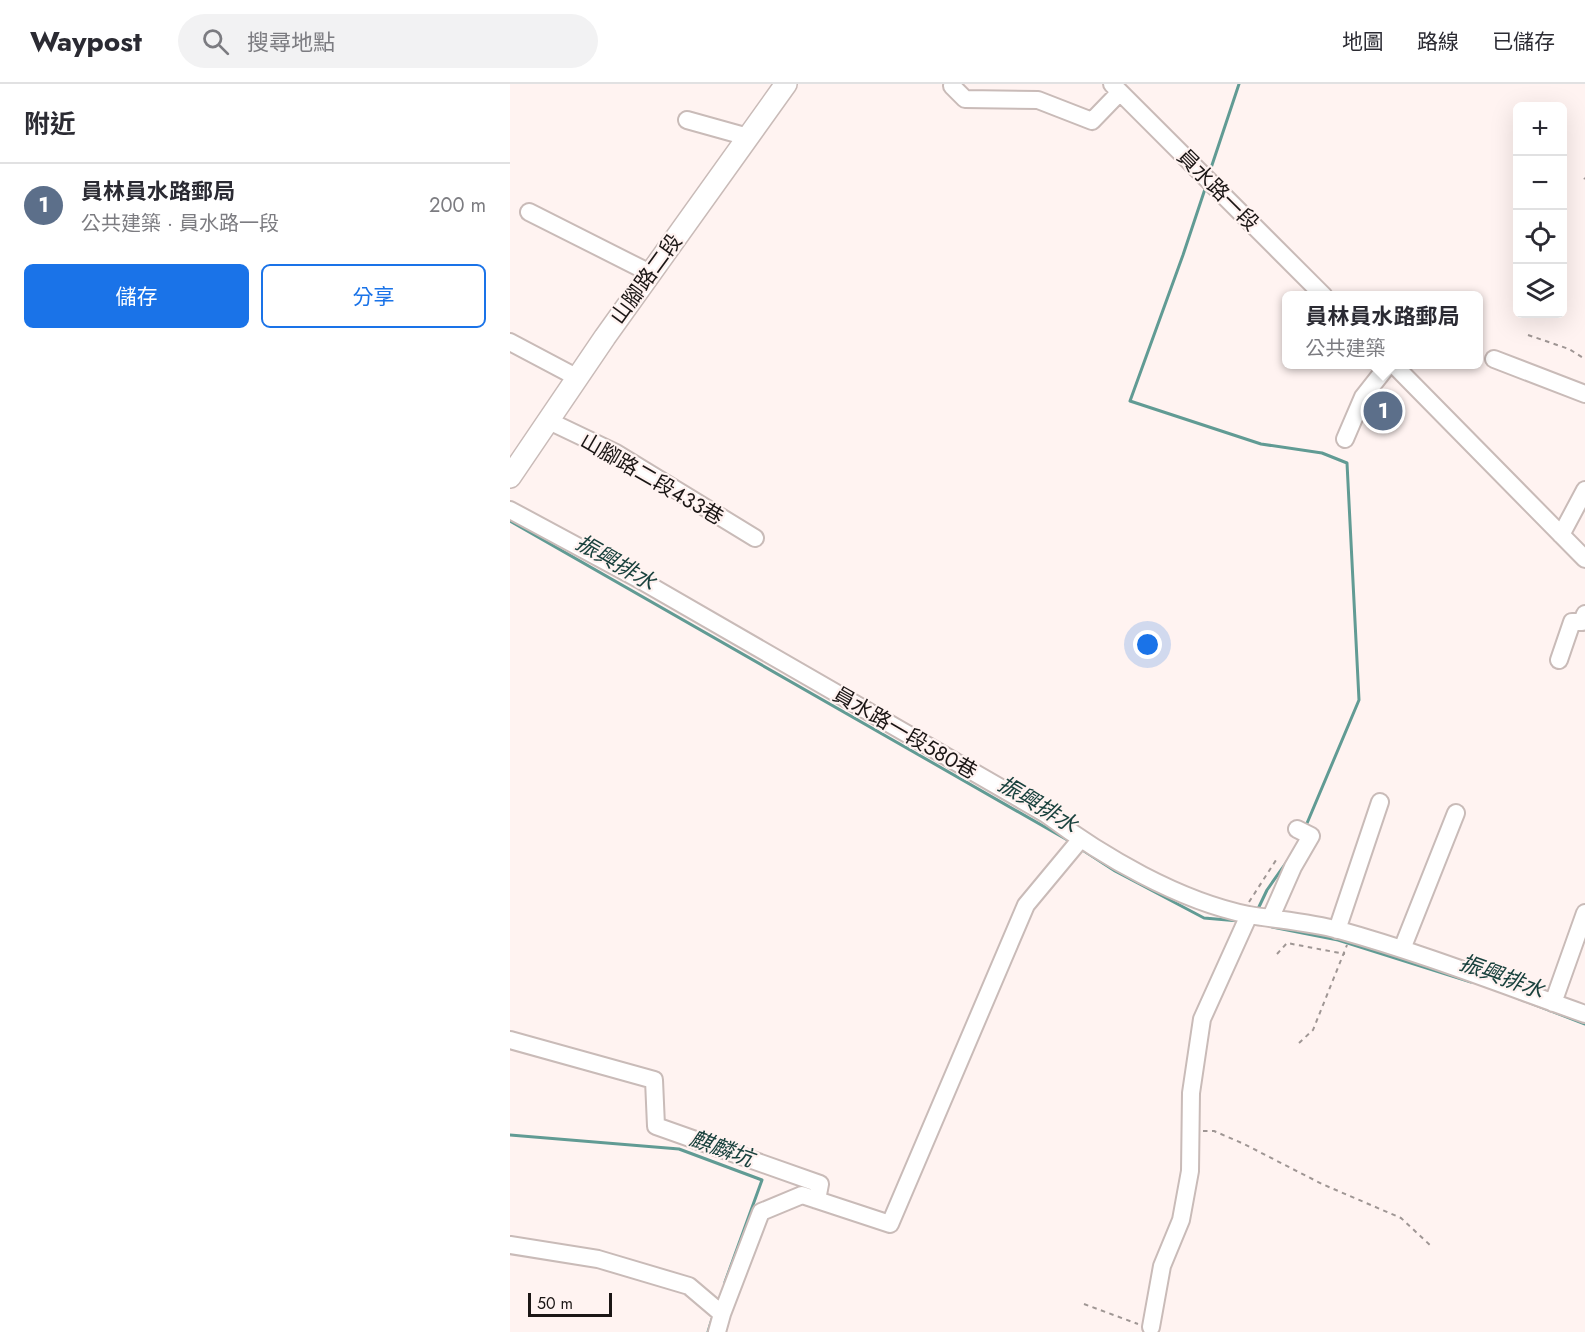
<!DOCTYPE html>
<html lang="zh-TW">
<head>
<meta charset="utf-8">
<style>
	body { margin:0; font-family:Jost,"Noto Sans TC",sans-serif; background:#f2f2f3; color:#2b2b33 }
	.controls { position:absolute; right:18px; top:18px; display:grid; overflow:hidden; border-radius:9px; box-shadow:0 6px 24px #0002 }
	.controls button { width:54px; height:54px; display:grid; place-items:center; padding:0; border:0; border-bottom:2px solid #e1e1e2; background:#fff; color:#2b2b33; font:30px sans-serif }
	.scale { position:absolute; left:18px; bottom:15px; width:84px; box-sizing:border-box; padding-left:6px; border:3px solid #1b1615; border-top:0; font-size:16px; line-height:21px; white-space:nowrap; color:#1b1615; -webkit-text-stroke:4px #fff3f1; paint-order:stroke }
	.you { position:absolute; left:638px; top:561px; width:21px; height:21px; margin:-15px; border:4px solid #fff; border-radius:50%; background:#1a73e8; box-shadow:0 0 0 9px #1a73e833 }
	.badge { display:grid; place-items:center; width:39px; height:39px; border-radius:50%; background:#1a73e8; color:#fff; font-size:20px; font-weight:700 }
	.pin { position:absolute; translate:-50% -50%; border:3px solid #fff; box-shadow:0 2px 6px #0006 }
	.popup { position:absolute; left:772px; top:207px; width:201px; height:78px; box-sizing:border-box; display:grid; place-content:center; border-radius:9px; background:#fff; filter:drop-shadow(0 2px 4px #0005); font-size:20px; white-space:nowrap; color:#7c7c81 }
	.popup b { font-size:22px; color:#2b2b33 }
	.popup::after { content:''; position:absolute; left:50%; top:100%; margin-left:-12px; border:12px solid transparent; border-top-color:#fff }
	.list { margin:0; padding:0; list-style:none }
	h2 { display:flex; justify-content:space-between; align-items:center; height:78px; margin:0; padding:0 24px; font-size:26px }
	h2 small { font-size:20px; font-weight:400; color:#7c7c81 }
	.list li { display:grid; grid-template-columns:39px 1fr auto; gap:18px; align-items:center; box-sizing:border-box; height:84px; padding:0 24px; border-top:2px solid #e1e1e2 }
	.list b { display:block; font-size:22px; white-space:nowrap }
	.list p { margin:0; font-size:20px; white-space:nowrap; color:#7c7c81 }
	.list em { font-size:20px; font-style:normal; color:#7c7c81 }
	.actions { display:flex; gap:12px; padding:18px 24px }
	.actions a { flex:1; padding:14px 0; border:2px solid #1a73e8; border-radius:9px; text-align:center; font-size:21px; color:#1a73e8 }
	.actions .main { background:#1a73e8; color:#fff }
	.icon { flex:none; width:33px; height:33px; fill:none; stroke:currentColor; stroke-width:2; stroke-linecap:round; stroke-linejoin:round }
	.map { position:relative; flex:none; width:1075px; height:1248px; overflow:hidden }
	header { display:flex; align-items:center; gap:36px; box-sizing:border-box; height:84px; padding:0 30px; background:#fff; border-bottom:2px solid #e1e1e2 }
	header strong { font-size:28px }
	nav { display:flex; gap:33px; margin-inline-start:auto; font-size:21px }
	.search { width:420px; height:54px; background:#f2f2f3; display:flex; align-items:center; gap:15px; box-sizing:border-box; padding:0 21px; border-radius:33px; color:#7c7c81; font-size:22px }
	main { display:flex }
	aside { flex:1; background:#fff }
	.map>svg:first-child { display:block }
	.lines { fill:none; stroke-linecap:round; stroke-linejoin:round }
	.stream { stroke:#619b94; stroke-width:3 }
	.minor-casing { stroke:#c9bbb8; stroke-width:20 }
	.major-casing { stroke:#c9bbb8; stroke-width:24 }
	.path { stroke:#9f9694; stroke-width:2; stroke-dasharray:4.5 4.5; stroke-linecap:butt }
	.minor { stroke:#fff; stroke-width:16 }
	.major { stroke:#fff; stroke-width:21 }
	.labels { text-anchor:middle; stroke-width:4.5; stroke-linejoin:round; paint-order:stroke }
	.street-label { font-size:21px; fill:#1b1615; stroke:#fff3f1 }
	.water-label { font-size:22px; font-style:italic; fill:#19413d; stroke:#fff3f1 }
</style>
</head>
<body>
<header>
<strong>Waypost</strong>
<div class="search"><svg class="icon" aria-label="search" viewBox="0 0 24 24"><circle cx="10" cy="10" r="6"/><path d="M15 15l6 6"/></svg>搜尋地點</div>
<nav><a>地圖</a><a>路線</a><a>已儲存</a></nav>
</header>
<main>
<aside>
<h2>附近<small></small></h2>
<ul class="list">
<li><span class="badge" style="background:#5c6f8a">1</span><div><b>員林員水路郵局</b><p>公共建築 · 員水路一段</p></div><em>200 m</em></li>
</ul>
<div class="actions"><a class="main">儲存</a><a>分享</a></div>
</aside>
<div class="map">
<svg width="1075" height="1248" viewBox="0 0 1075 1248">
	<rect width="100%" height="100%" fill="#fff3f1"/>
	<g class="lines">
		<path class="stream" d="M699,90L729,0
			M696,102L673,171L620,317L751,360L812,369L837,379L849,616L795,744
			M0,437L561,758
			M571,765L605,787L694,834L729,837
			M747,827L757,806L778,776
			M762,843L828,856L961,898
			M1007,914L1075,940
			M0,1051L169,1065L252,1096L215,1198
			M198,1248L202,1235"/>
		<defs>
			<path id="minor" d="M602,0L814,212
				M442,2L455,15L528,16L582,37L610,8
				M177,36L238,53
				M19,128L140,189
				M0,258L68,294
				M984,275L1075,310
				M883,280L1075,475
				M39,337L106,369L245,454
				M835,355L853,313L879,280
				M0,426L132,497L536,730C592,772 669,817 739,831C769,836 799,838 829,846C912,869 993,901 1075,930
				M1051,451L1075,406
				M1049,576L1062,538H1072L1075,530
				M761,833L783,783L801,752L787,745
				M827,846L870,718
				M892,865L946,729
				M1043,919L1075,829
				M0,956L144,996L146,1042L310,1100L307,1116
				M0,1161L88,1175L179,1202L212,1230
				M641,1243L652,1182L671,1136L680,1087L681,1009L692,935L739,831
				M207,1248L212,1230L251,1128L292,1111L380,1140L516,821L570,756"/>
			<path id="major" d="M0,393L95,253L276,0"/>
		</defs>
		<use href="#minor" class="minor-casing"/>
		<use href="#major" class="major-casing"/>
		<path class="path" d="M1074,94L1075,95
			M1018,251L1059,265L1075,275
			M739,818L768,773
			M767,870L777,859L835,870
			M789,959L803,946L837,861
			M693,1047H704L734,1060L812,1100L891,1134L921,1162
			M574,1220L628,1240"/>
		<use href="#minor" class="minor"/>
		<use href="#major" class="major"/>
	</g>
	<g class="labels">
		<g class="street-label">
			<text transform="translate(708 106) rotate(45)" y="7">員水路一段</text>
			<text transform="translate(136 195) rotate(-54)" y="7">山腳路二段</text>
			<text transform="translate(142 395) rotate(30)" y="7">山腳路二段433巷</text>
			<text transform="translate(395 649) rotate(30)" y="7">員水路一段580巷</text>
		</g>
		<g class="water-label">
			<text transform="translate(106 478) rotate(30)" y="8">振興排水</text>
			<text transform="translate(528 720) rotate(31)" y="8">振興排水</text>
			<text transform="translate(992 892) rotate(20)" y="8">振興排水</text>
			<text transform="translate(212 1064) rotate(20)" y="8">麒麟坑</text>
		</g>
	</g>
</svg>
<div class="controls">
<button>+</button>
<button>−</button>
<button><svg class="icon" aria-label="locate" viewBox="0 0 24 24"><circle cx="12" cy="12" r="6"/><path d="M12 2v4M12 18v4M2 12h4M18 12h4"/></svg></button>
<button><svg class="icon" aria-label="layers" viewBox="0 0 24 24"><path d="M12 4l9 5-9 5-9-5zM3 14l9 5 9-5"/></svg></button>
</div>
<div class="scale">50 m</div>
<div class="you"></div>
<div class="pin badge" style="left:873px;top:327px;background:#5c6f8a">1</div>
<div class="popup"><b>員林員水路郵局</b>公共建築</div>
</div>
</main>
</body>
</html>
